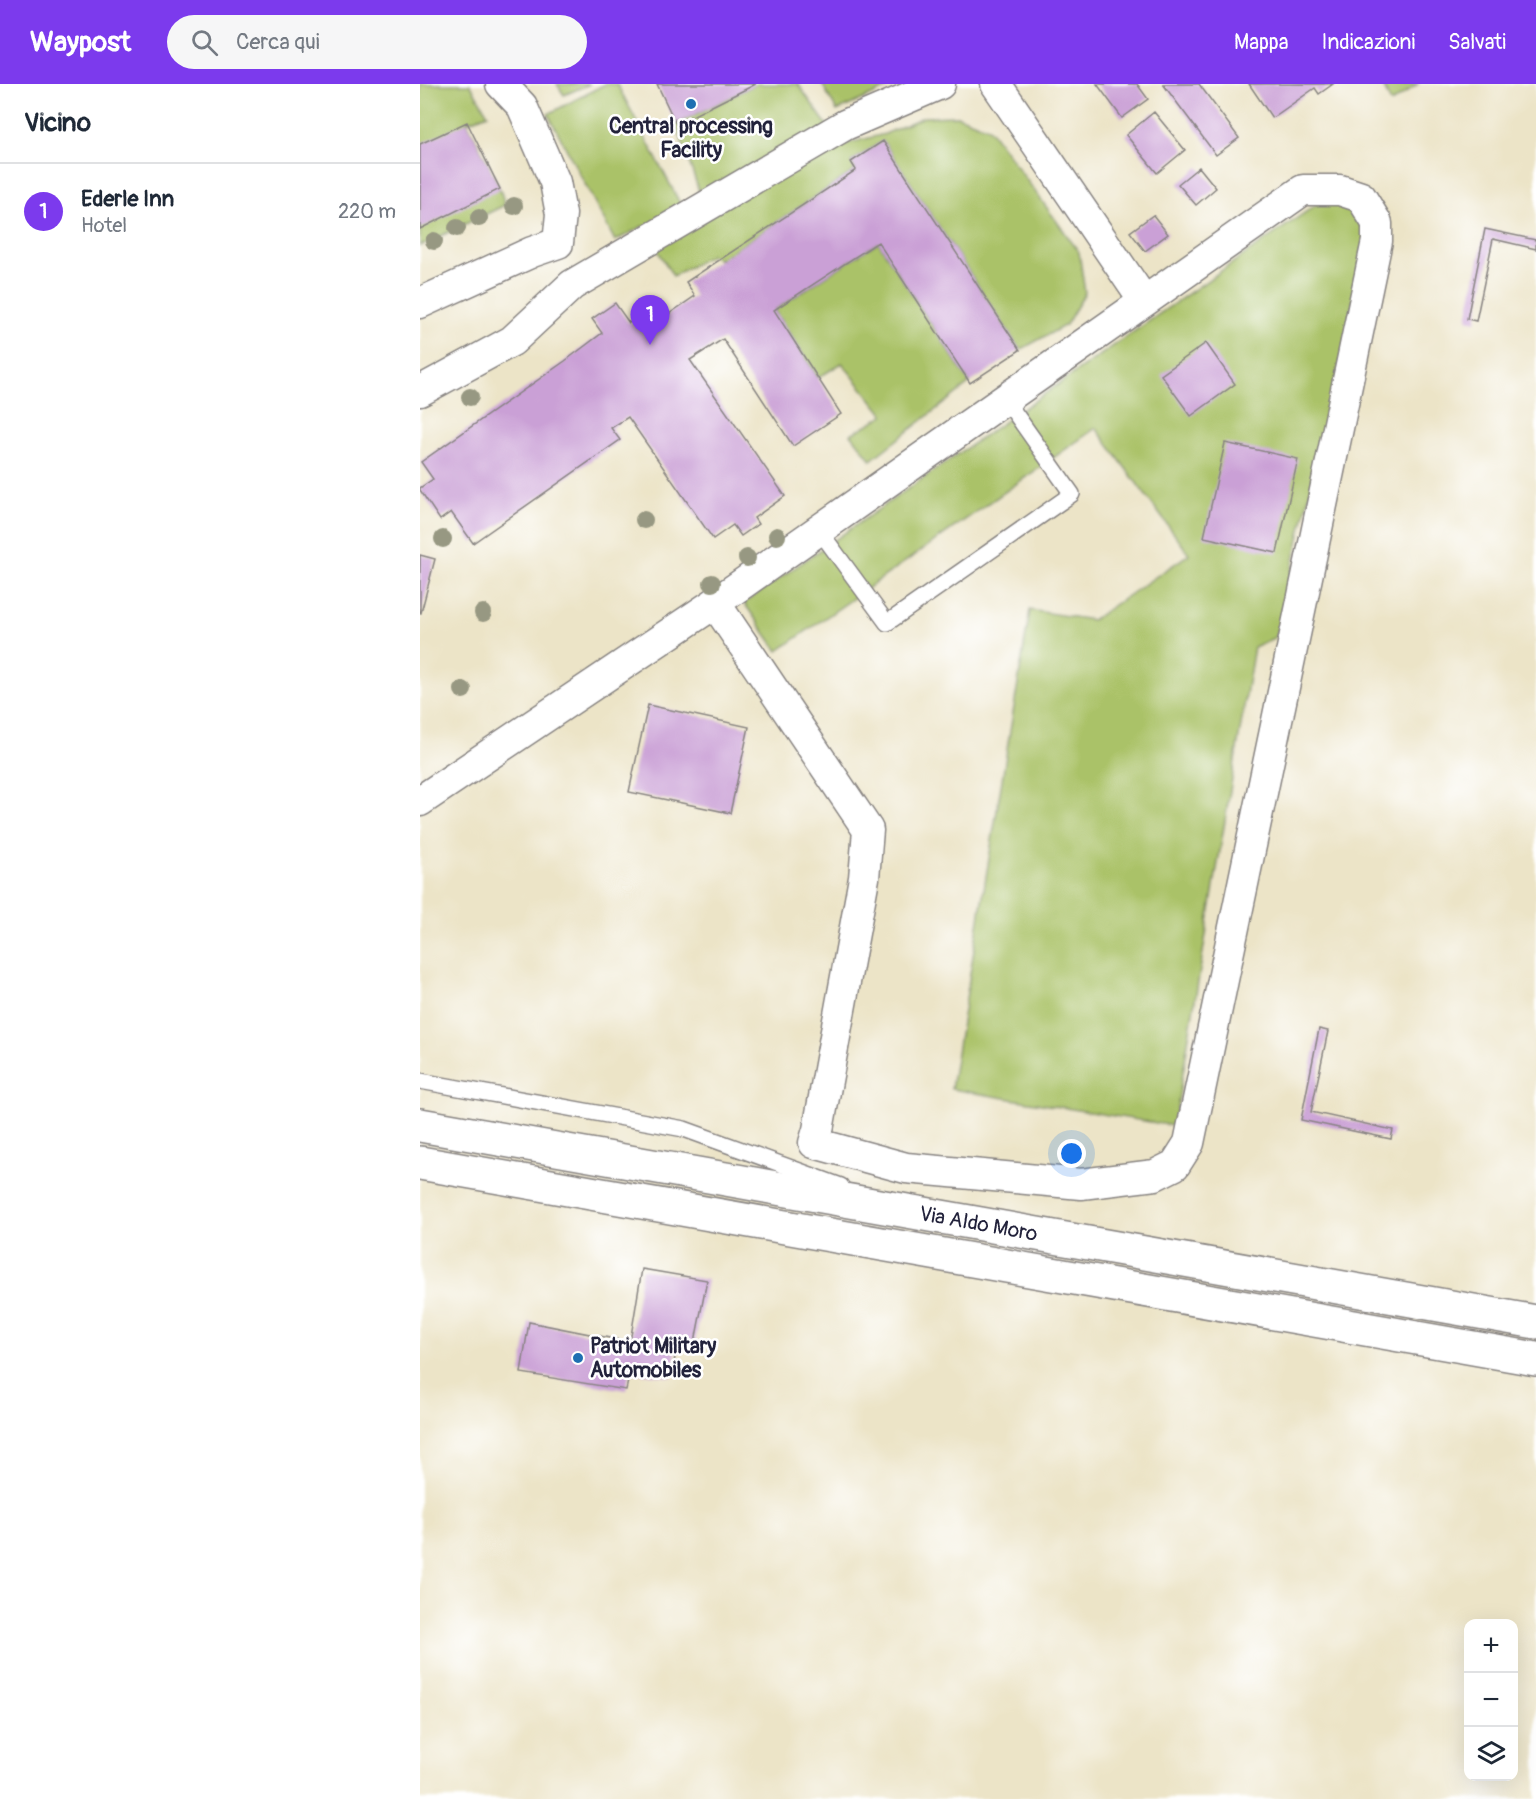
<!DOCTYPE html>
<html lang="it">
<head>
<meta charset="utf-8">
<style>
	body { margin:0; font-family:Pangolin,sans-serif; background:#f6f6f7; color:#1f2937 }
	.controls { position:absolute; right:18px; bottom:18px; display:grid; overflow:hidden; border-radius:12px; box-shadow:0 6px 24px #0002 }
	.controls button { width:54px; height:54px; display:grid; place-items:center; padding:0; border:0; border-bottom:2px solid #e0e1e3; background:#fff; color:#1f2937; font:30px sans-serif }
	.you { position:absolute; left:652px; top:1070px; width:21px; height:21px; margin:-15px; border:4px solid #fff; border-radius:50%; background:#1a73e8; box-shadow:0 0 0 9px #1a73e833 }
	.badge { display:grid; place-items:center; width:39px; height:39px; border-radius:50%; background:#7c3aed; color:#fff; font-size:20px; font-weight:700 }
	.pin { position:absolute; translate:-50% -50px; filter:drop-shadow(0 2px 3px #0008) }
	.pin::after { content:''; position:absolute; top:32px; width:21px; height:18px; background:inherit; clip-path:polygon(0 0,100% 0,50% 100%) }
	.list { margin:0; padding:0; list-style:none }
	h2 { display:flex; justify-content:space-between; align-items:center; height:78px; margin:0; padding:0 24px; font-size:26px }
	h2 small { font-size:20px; font-weight:400; color:#747a83 }
	.list li { display:grid; grid-template-columns:39px 1fr auto; gap:18px; align-items:center; box-sizing:border-box; height:96px; padding:0 24px; border-top:2px solid #e0e1e3 }
	.list b { display:block; font-size:22px; white-space:nowrap }
	.list p { margin:0; font-size:20px; white-space:nowrap; color:#747a83 }
	.list em { font-size:20px; font-style:normal; color:#747a83 }
	.icon { flex:none; width:33px; height:33px; fill:none; stroke:currentColor; stroke-width:2; stroke-linecap:round; stroke-linejoin:round }
	.map { position:relative; flex:none; width:1116px; height:1715px; overflow:hidden }
	header { display:flex; align-items:center; gap:36px; box-sizing:border-box; height:84px; padding:0 30px; background:#7c3aed; color:#fff }
	header strong { font-size:28px }
	nav { display:flex; gap:33px; margin-inline-start:auto; font-size:21px }
	.search { width:420px; height:54px; background:#f6f6f7; display:flex; align-items:center; gap:15px; box-sizing:border-box; padding:0 21px; border-radius:33px; color:#747a83; font-size:22px }
	main { display:flex }
	aside { flex:1; background:#fff }
	.map>svg:first-child { display:block }
	.green { fill:#aac267; stroke:#667251; stroke-width:1.5 }
	.building { fill:#caa0d6 }
	.lines { fill:none; stroke-linecap:round; stroke-linejoin:round }
	.lane-casing { stroke:#878381; stroke-width:18 }
	.street-casing { stroke:#878381; stroke-width:33 }
	.primary-casing { stroke:#878381; stroke-width:36 }
	.lane { stroke:#fff; stroke-width:15 }
	.street { stroke:#fff; stroke-width:30 }
	.primary { stroke:#fff; stroke-width:33 }
	.tree { fill:#979882 }
	.poi-dot { fill:#1f6fb2; stroke:#fff; stroke-width:2 }
	.labels { text-anchor:middle; stroke-width:5; stroke-linejoin:round; paint-order:stroke }
	.poi-label { font-size:21px; font-weight:bold; fill:#22223b; stroke:#fff }
	.street-label { font-size:21px; fill:#22223b; stroke:#fff }
</style>
</head>
<body>
<header>
<strong>Waypost</strong>
<div class="search"><svg class="icon" aria-label="search" viewBox="0 0 24 24"><circle cx="10" cy="10" r="6"/><path d="M15 15l6 6"/></svg>Cerca qui</div>
<nav><a>Mappa</a><a>Indicazioni</a><a>Salvati</a></nav>
</header>
<main>
<aside>
<h2>Vicino<small></small></h2>
<ul class="list">
<li><span class="badge">1</span><div><b>Ederle Inn</b><p>Hotel</p></div><em>220 m</em></li>
</ul>
</aside>
<div class="map">
<svg width="1116" height="1715" viewBox="0 0 1116 1715">
	<rect width="100%" height="100%" fill="#fff"/>
	<filter id="ink" filterUnits="userSpaceOnUse"><feTurbulence type="fractalNoise" baseFrequency=".0167" numOctaves="2"/><feDisplacementMap in="SourceGraphic" scale="12" xChannelSelector="R" yChannelSelector="G"/><feConvolveMatrix kernelMatrix="1 2 1 2 8 2 1 2 1" color-interpolation-filters="sRGB"/></filter>
	<filter id="wash" filterUnits="userSpaceOnUse"><feTurbulence type="fractalNoise" baseFrequency=".008" numOctaves="4" result="noise"/><feDisplacementMap in="SourceGraphic" scale="24" xChannelSelector="R" yChannelSelector="G"/><feGaussianBlur stdDeviation="1.35" result="paint"/><feColorMatrix in="noise" values="0 0 0 0 0 0 0 0 0 0 0 0 0 0 0 0 0 1.4 0 .05"/><feComposite in="paint" operator="in"/></filter>
	<g filter="url(#wash)">
		<rect width="100%" height="100%" fill="#ece4c7"/>
		<path class="green" d="M0,0H50L68,30L47,38L80,105L85,121L0,162Z
			M137,0H170L144,11Z
			M185,0H197L261,121L280,110L256,40L336,0H378L421,61L465,50L503,33L538,32L569,44L659,168L665,209L646,241L600,266L463,57L431,78L436,86L300,176L291,171L253,192L223,142L195,157L128,30Z
			M402,0H476L417,27Z
			M962,0H998L971,19Z
			M903,116L931,123L946,148L925,258L856,553L834,563L754,1042L531,1005L610,526L672,536L769,470L676,344L358,567L324,519Z
			M458,158L550,299L451,376L431,350L464,331L422,279L398,294L354,226Z"/>
		<g id="blocks">
			<path class="building" d="M237,0H336L256,40Z
				M677,0H717L728,15L702,34Z
				M743,0H779L819,54L796,71Z
				M829,0H913L899,10L895,4L852,34Z
				M734,28L765,66L737,89L706,51Z
				M47,38L80,105L0,145V60Z
				M463,57L600,266L550,299L458,158L354,226L421,330L373,362L303,255L270,276L365,412L334,434L338,440L321,452L313,441L293,455L208,333L191,344L200,356L53,459L31,428L20,436L0,406V404L13,395L1,378L145,277L182,249L172,235L195,219L209,239L234,222L243,234L275,212L266,198L436,86L431,78Z
				M779,83L796,104L776,121L758,100Z
				M733,131L748,150L725,167L710,148Z
				M1065,145L1116,156V165L1073,155L1056,237L1047,235Z
				M786,259L815,300L771,332L741,291Z
				M805,359L878,375L857,469L784,453Z
				M0,471L15,475L1,529H0Z
				M228,621L329,643L310,729L209,708Z
				M899,945L908,947L891,1028L973,1046L971,1055L881,1036Z
				M222,1185L287,1196L274,1263L257,1259L252,1293L210,1288L206,1306L101,1289L109,1238L210,1258Z"/>
		</g>
	</g>
	<g filter="url(#ink)">
		<use href="#blocks" fill-opacity="0" stroke="#878381" stroke-width="1.5"/>
		<g class="lines">
			<defs>
				<path id="lane" d="M399,446L467,539L652,410L585,315
					M0,997L264,1045L421,1102"/>
				<path id="street" d="M576,0L724,217
					M0,219L112,168L138,159L141,130L135,98L102,22L81,0
					M0,307L92,257L152,201L425,41L520,0
					M0,717L295,519L883,106H920L941,113L957,139V157L769,1059L755,1081L735,1091L661,1100L486,1084L394,1059L398,1046L444,794L448,746L295,519"/>
				<g id="primary">
					<path id="s1" d="M0,1041L1116,1238"/>
					<path d="M0,1079L1116,1275"/>
				</g>
			</defs>
			<use href="#lane" class="lane-casing"/>
			<use href="#street" class="street-casing"/>
			<use href="#primary" class="primary-casing"/>
			<use href="#lane" class="lane"/>
			<use href="#street" class="street"/>
			<use href="#primary" class="primary"/>
		</g>
		<g class="tree">
			<circle cx="94" cy="122" r="9"/>
			<circle cx="59" cy="134" r="9"/>
			<circle cx="37" cy="144" r="9"/>
			<circle cx="14" cy="157" r="9"/>
			<circle cx="50" cy="313" r="9"/>
			<circle cx="224" cy="436" r="9"/>
			<circle cx="357" cy="452" r="9"/>
			<circle cx="23" cy="455" r="9"/>
			<circle cx="327" cy="474" r="9"/>
			<circle cx="292" cy="499" r="9"/>
			<circle cx="63" cy="529" r="9"/>
			<circle cx="43" cy="606" r="9"/>
		</g>
	</g>
	<g class="poi-dot">
		<circle cx="271" cy="20" r="6"/>
		<circle cx="158" cy="1274" r="6"/>
	</g>
	<g class="labels">
		<g class="poi-label">
			<text x="271" y="49">Central processing<tspan x="271" dy="24">Facility</tspan></text>
			<text x="170" y="1269" text-anchor="start">Patriot Military<tspan x="170" dy="24">Automobiles</tspan></text>
		</g>
		<g class="street-label">
			<text dy="7" stroke="none"><textPath href="#s1" startOffset="567">Via Aldo Moro</textPath></text>
		</g>
	</g>
</svg>
<div class="controls">
<button>+</button>
<button>−</button>
<button><svg class="icon" aria-label="layers" viewBox="0 0 24 24"><path d="M12 4l9 5-9 5-9-5zM3 14l9 5 9-5"/></svg></button>
</div>
<div class="you"></div>
<div class="pin badge" style="left:230px;top:261px">1</div>
</div>
</main>
</body>
</html>
